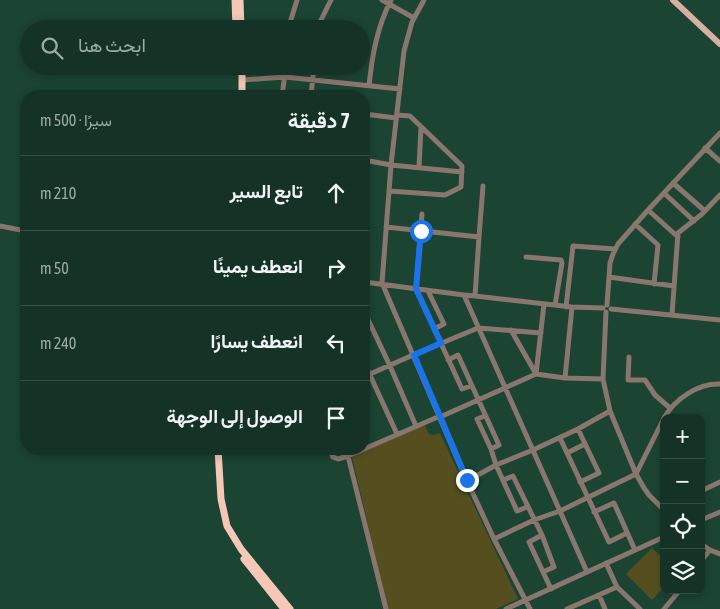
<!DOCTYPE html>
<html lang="ar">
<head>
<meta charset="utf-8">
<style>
	body { margin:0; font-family:"Asap Condensed",Vazirmatn,sans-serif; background:#1d3b2e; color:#f1f3f6; direction:rtl }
	.controls { position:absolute; right:15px; bottom:15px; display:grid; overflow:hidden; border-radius:10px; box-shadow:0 2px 8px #0003 }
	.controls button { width:45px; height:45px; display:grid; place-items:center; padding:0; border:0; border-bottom:1px solid #334e43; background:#143326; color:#f1f3f6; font:25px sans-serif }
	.stop { position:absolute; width:15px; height:15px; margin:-11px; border:4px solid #1a73e8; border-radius:50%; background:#fff }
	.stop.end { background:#1a73e8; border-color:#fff; box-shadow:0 1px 5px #0008 }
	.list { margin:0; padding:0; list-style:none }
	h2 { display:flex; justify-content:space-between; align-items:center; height:65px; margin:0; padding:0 20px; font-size:21px }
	h2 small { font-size:16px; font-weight:400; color:#9daaa7 }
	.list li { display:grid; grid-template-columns:32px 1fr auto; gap:15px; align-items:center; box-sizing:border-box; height:75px; padding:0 20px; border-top:1px solid #334e43 }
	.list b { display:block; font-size:19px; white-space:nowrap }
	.list em { font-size:16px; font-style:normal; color:#9daaa7 }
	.icon { flex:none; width:28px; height:28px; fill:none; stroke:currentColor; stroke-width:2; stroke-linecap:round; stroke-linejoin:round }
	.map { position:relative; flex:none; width:720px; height:609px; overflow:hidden; direction:ltr }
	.search { position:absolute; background:#143326; box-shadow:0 2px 8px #0003; left:20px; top:20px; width:350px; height:55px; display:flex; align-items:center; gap:12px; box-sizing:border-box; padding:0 18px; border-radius:28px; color:#9daaa7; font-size:19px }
	.panel { position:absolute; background:#143326; box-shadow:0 2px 8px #0003; left:20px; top:90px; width:350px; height:365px; border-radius:20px; direction:rtl }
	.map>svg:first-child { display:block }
	.green { fill:#554f1f }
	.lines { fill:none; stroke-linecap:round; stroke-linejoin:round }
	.minor { stroke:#89766f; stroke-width:5 }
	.major { stroke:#d6b0a2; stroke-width:6 }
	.highway { stroke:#f4c7b6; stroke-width:7 }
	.route { stroke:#1a73e8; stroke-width:6 }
</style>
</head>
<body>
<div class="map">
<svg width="720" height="609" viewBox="0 0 720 609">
	<rect width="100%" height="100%" fill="#1b4432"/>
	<path class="green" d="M425,425L429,434L433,435L440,433L518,599L496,609H388L352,457Z
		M652,548L664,559V587L652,600L626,574Z"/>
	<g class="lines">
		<path class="minor" d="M382,0L414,18
			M424,0L412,22L404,51L391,165L382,283L413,355L462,470L494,539L530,609
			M290,23L319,24L331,0
			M289,29L290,23L297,0
			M242,80L285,77L400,89
			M369,86C372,56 377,27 391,0
			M282,96L286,66
			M311,96L314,66
			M364,114L396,118
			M364,146L367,115
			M705,148L720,161
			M364,160L391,165L462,172
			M419,167L421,128
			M673,183L705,211
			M389,191L445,195L461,187L462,166L410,116L397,115
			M664,193L694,221
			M648,210L678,237
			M422,214L416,289L462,389L471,386
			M635,224L658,245L654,284
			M0,226L26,231
			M386,227L479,237L483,186
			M526,257L561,260L562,263L555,305
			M609,277L674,286
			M364,282L464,295L475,296L572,307L603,308
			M428,291L444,324L434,329
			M464,295L587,572
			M475,296L479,237
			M544,304L536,374L565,378L603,379
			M607,305L610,263L613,254L618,244L648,210L720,133
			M566,307L573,246L615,249
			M611,309L720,320
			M364,311L390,366L416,426
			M606,312L603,379L610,411L636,474L644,488L649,495L664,510
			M672,315L678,233L702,214L720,195
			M629,357L628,380H645L655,395L670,408
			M448,360L458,355L499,445L491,449
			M364,362L397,434
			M370,374L413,355L478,328L541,333
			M565,378L572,307
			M485,416L477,419L491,449L496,465L517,511L527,507
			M440,417L536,374L511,330
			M664,418C675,399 698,383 720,384
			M578,429L599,473L580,482
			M560,438L567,453L585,444
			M330,449L333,457L338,459L348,456L440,416
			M567,453L609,542L627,533
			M348,456L386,609
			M503,480L513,476L542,535L554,567L543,572L551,589
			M467,481L496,465L533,450L578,429L610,411
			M701,491L720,482
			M594,512L614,503L635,550
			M701,520L720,512
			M542,535L529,542L543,572
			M494,539L534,520L560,511L636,474L664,418
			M701,544L710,550L720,554
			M701,561L710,550
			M606,563L617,587L640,609
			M599,595L605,609
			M506,609L664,537
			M567,609L617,587
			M664,609L680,590"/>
		<path class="major" d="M673,0L720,44"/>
		<path class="highway" d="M235,0L236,29
			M240,0L241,29
			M242,96V66
			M218,449L221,499L227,526L241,549L290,609
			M244,559L284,609"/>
	</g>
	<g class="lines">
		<path class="route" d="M421,231L416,289L441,343L414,355L467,480"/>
	</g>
</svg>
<div class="controls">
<button>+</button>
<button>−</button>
<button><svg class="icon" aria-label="locate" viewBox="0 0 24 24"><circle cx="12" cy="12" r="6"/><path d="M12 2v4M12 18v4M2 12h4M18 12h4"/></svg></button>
<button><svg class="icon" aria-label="layers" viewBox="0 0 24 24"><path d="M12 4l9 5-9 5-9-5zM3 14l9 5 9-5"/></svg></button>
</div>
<div class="stop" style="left:421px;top:231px"></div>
<div class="stop end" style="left:467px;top:480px"></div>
<div class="search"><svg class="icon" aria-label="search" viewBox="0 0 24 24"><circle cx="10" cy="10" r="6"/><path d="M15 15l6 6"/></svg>ابحث هنا</div>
<section class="panel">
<h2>7 دقيقة<small>سيرًا · 500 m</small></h2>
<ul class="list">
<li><svg class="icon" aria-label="ahead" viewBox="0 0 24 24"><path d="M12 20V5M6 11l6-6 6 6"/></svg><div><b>تابع السير</b></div><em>210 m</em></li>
<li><svg class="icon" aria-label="right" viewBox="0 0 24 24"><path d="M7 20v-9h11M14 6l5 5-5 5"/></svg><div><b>انعطف يمينًا</b></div><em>50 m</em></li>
<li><svg class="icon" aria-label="left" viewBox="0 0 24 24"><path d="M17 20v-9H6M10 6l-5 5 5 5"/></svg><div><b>انعطف يسارًا</b></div><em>240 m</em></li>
<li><svg class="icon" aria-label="arrive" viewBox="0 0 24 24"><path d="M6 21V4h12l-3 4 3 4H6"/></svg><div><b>الوصول إلى الوجهة</b></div></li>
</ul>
</section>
</div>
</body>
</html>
